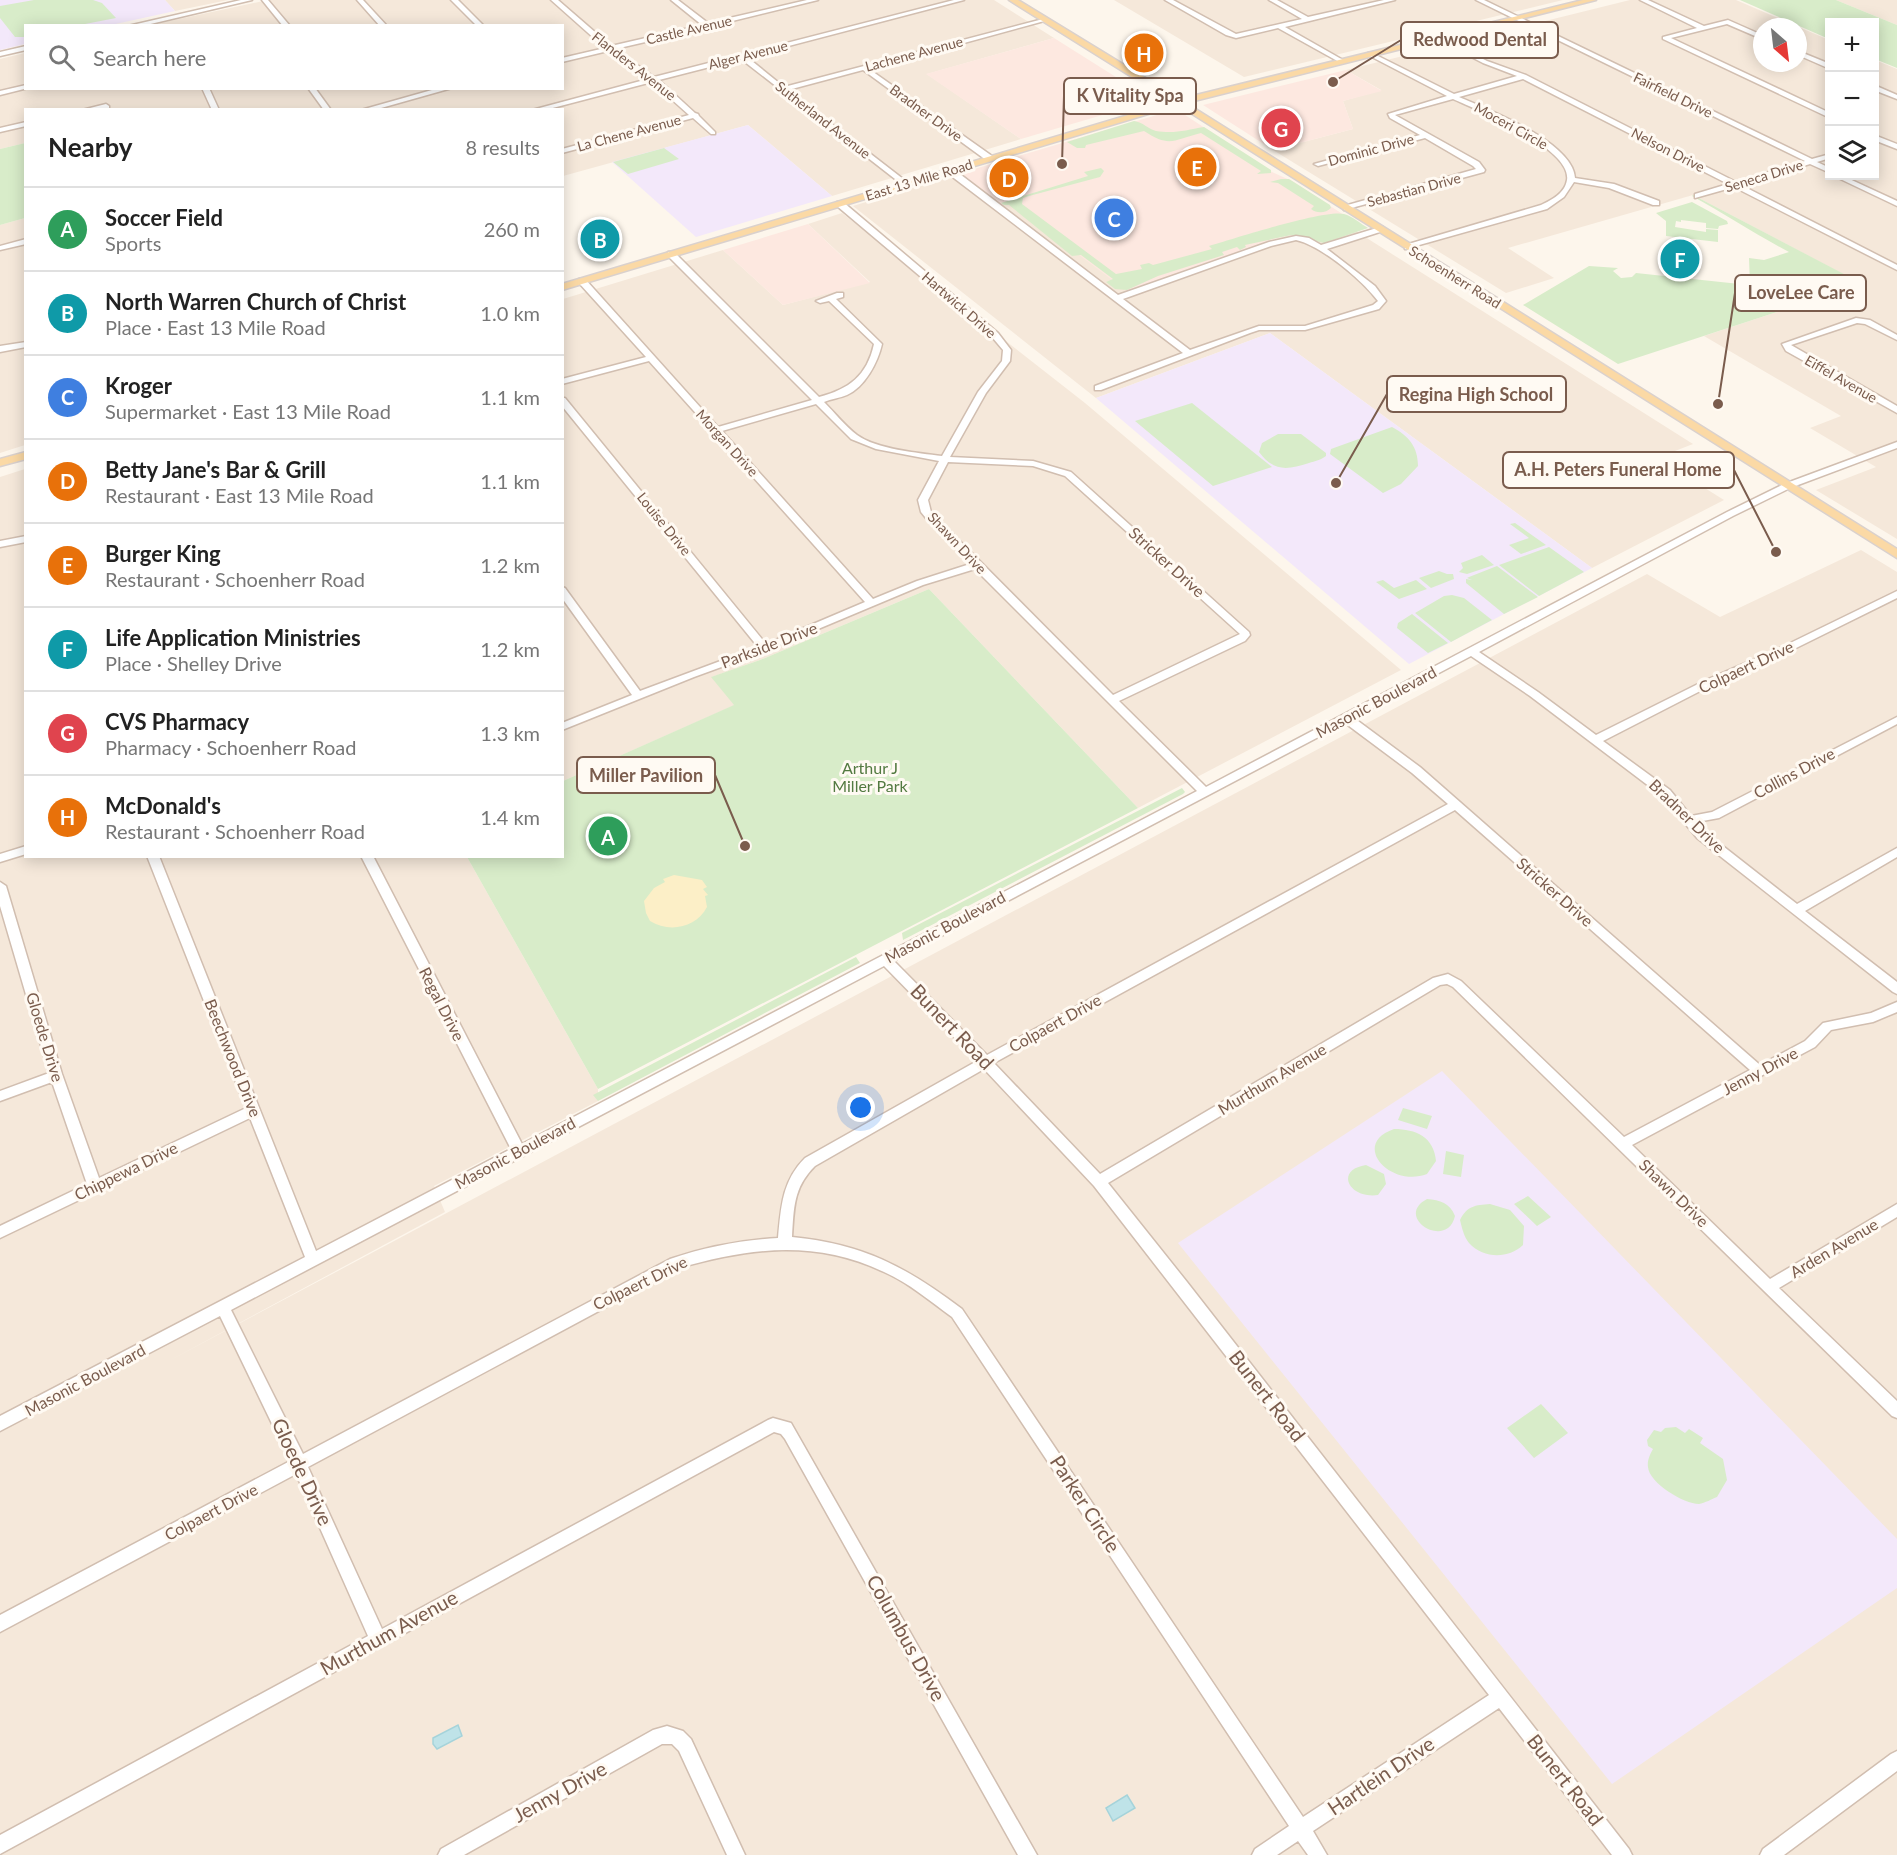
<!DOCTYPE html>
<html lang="en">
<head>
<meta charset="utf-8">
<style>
	body { margin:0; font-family:Lato,sans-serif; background:#f6f6f6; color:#222 }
	.controls { position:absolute; right:18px; top:18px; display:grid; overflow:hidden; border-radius:0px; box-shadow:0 3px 15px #0003 }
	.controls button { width:54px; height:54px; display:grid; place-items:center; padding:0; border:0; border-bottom:2px solid #e0e0e0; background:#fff; color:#222; font:30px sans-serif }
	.compass { position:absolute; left:1753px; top:18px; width:54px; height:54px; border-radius:50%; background:#fff; box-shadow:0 3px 15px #0003; rotate:152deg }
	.you { position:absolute; left:861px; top:1108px; width:21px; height:21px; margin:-15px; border:4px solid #fff; border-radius:50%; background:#1a73e8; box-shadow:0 0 0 9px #1a73e833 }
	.badge { display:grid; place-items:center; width:39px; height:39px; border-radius:50%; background:#b45309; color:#fff; font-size:20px; font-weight:700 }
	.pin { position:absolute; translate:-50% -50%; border:3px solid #fff; box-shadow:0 2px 6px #0006 }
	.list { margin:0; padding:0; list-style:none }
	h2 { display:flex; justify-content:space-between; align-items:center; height:78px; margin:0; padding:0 24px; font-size:26px }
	h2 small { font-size:20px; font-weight:400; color:#767676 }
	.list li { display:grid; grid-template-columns:39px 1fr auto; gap:18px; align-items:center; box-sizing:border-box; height:84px; padding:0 24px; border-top:2px solid #e0e0e0 }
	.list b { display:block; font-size:22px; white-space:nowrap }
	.list p { margin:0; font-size:20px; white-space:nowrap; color:#767676 }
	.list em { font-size:20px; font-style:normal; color:#767676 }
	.icon { flex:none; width:33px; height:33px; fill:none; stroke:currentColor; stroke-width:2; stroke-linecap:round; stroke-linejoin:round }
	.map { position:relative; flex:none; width:1897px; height:1855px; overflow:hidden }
	.search { position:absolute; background:#fff; box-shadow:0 3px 15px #0003; left:24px; top:24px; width:540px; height:66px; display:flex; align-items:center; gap:15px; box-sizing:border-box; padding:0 21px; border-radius:0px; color:#767676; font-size:22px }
	.panel { position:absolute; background:#fff; box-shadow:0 3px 15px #0003; left:24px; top:108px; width:540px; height:750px; border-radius:0px }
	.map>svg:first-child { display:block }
	.residential { fill:#f5e8da; fill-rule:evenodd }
	.commercial { fill:#fde8e0 }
	.education { fill:#f3e8fa }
	.green { fill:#d8ecc9 }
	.sand { fill:#fcefc7 }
	.water { fill:#bfe3e8; stroke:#a5d3da; stroke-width:1.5 }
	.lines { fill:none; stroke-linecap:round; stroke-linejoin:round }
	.minor-casing { stroke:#d1beb0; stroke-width:3 }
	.major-casing { stroke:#dad1cd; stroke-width:3 }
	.minor { fill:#fff; fill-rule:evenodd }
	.major { fill:#fbd9a5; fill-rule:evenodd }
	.labels { text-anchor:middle; stroke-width:6; stroke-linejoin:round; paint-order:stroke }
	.far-street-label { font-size:14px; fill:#7a5c4d; stroke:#fffaf3 }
	.street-label { font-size:16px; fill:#7a5c4d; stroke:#fffaf3 }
	.park-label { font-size:16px; fill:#537a41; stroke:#fffaf3 }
	.near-street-label { font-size:20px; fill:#7a5c4d; stroke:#fffaf3 }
	.leader { fill:none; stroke:#7a5c4d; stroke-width:2 }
	.callout-dot { fill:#7a5c4d; stroke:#fffaf3; stroke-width:2 }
	.callout { fill:#fffaf3; stroke:#7a5c4d; stroke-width:2 }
	.callout-label { font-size:18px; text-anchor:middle; font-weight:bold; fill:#7a5c4d }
</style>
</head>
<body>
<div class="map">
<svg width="1897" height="1855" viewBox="0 0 1897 1855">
	<rect width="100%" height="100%" fill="#fdf6ec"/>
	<path class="residential" d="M165,0H228L175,11Z
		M268,0H994L1054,38L927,74L1021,139L832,196L748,125L563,176L562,110H26L25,143L0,149V59L25,53L26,88H562V26L151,25Z
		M1114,0H1563L1244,77Z
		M1630,0H1736L1829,40L1830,176H1874L1875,60L1897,69V539L1816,490L1876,467L1810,428L1841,416L1704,336L1862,284L1693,195L1508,248L1554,278L1506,293L1273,150L1353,129L1343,101L1381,90L1346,70ZM1762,27H1798V63H1762Z
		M1836,0H1897V25Z
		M961,173L1001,204L1009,201L1335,218L1693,444L1657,458L1724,500L1592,568L1270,333L1096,398L853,206Z
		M842,213L1085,403L1401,670L1138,808L929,589L760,660L712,677L735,705L563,781V299L723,250L783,305L870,282L808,224Z
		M25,218V445L0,453V225Z
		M25,469L26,856L467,857L598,1089V1101L434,1186L445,1212L165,1363L1647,574L1720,617L1861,550L1897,572V1855H0V477Z"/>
	<path class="commercial" d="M1054,38L1127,84L1159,98L1153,100L1156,102L1116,111L1021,139L926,74Z
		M1346,70L1382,91L1343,101L1353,129L1273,150L1203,105Z
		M1179,111L1272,172L1292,181L1344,215L1128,292L1009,202L1001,204L961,173L1167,112Z
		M808,224L870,283L783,305L723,250Z"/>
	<path class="education" d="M0,0H165L175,11L111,25L26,26L25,44L0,50Z
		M748,125L832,196L696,237L612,162Z
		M1270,333L1592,568L1409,664L1096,398Z
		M1442,1071L1897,1539V1588L1612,1784L1178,1243Z"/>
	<path class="green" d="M34,0H93L102,3L116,18L80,25L26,26L25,37H15L0,18V6Z
		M1740,0H1836L1897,25V68L1875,59L1874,22H1830L1829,39Z
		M1134,121C1143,122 1148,129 1156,131C1175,134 1186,130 1204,127L1271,170V173L1257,174L1261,171L1201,133C1173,140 1170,148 1144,131L1086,145L1085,148H1077L1067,142Z
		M25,143V218L0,225V149Z
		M664,148L679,159L628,174L613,162Z
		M1101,168L1104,171L1100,177L1029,196L1023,198L1022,204L1116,274L1142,269L1140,265L1149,263L1153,265L1212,249L1209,246C1233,239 1325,209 1344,214C1352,216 1361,224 1368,228L1324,243L1291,235L1245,245L1246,247L1240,250L1237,247L1222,252L1224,255L1158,276L1127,290L1115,289L1106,282L1113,279L1081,255L1072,256L1009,205H1004L1001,203L1088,176L1084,172Z
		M1281,179H1289L1330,205L1331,208C1326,213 1317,214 1311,209L1314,206L1278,183L1270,182Z
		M1693,195L1863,284L1618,364L1523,305L1589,266L1618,268L1613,271L1621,278L1632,277L1636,273L1749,285L1799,298L1750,285L1749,258L1764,260L1789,252C1755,234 1725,214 1692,196Z
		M1692,202L1727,221L1728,224L1719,226L1718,229L1706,228V223L1681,220V222L1676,221L1675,227L1706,232V229L1718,230V242L1666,236V221L1656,213Z
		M1192,403L1272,467L1213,486L1135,421Z
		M1392,427C1409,436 1418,447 1418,466L1401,484L1383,493L1330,454L1331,449Z
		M1278,434H1301L1326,453V456C1321,460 1315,461 1309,463C1287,470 1274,472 1259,452L1262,443Z
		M1515,523L1546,545L1521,554L1509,545L1529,538L1510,524Z
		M1549,547L1584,572L1539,596L1499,565Z
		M1482,555L1494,565L1467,574L1459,572L1463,568L1461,563Z
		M1497,566L1538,597L1504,614L1466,583V579L1472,580L1467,578L1469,577Z
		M1439,571L1447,574H1453L1454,579L1431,588L1419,578Z
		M1383,580L1394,588L1416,580L1427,589L1399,599L1376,582Z
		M929,589L1138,808L598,1089L467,857L562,856L563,781L734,705L711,677L760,660Z
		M1452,595L1464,598L1492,620L1451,642L1415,613L1444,596Z
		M1412,614L1448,643L1428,653L1397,628L1398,623Z
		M1182,788L1185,792L1183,794L903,940L902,933Z
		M856,957L860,963L598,1101L593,1095Z
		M1403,1108L1432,1116L1427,1129L1398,1120Z
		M1394,1129C1416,1129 1434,1137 1436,1161L1427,1174C1390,1188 1350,1144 1394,1129Z
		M1446,1151L1464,1155L1461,1177L1443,1174Z
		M1366,1165L1384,1174L1386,1184L1378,1195C1349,1199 1334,1170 1366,1165Z
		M1528,1196L1551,1217L1537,1226L1514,1204Z
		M1427,1199C1440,1200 1450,1203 1455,1216C1447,1251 1393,1217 1427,1199Z
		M1490,1204L1510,1210L1524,1226L1523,1245C1508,1259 1484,1259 1469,1243C1464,1237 1462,1228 1460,1220C1467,1206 1475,1205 1490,1204Z
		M1541,1404L1568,1433L1534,1458L1507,1428Z
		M1676,1427L1685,1433L1689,1429L1703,1438L1700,1443L1723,1459L1727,1480L1717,1497C1712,1499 1705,1503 1699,1504C1684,1504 1649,1483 1648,1467C1647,1461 1650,1454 1653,1449L1648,1446L1647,1440L1654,1430L1661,1432L1665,1428Z"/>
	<path class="sand" d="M674,875L702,880L707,887L703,889L708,895L705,896L707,907C696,928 669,933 650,921L646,913L644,901L654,888L665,882L663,879Z"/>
	<path class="water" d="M458,1725L462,1736L437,1749L433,1744V1738Z
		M1127,1795L1135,1808L1113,1821L1106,1808Z"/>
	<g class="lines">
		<defs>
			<path id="minor" d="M241,0H252L142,26H128Z
				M262,0H268L290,26H283Z
				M357,0H363L387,26H380Z
				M451,0H458L484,26H477Z
				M551,0H558L611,46L702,25L671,0H678L708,23L807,0H818L712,26L709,29L706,28L615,49L654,77L954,0H964L747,57L784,87L1043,19L1048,20L869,69L992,156V160H986L863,70L788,90L907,182V186H904L741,59L659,80L695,113L698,114L699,116L715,132V134H711L693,118L562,153V149L689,115L652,82L545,110H532L648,79L608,51L562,62V58L605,48Z
				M1165,0H1173L1236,34L1302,19L1269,0H1277L1308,17L1384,0H1395L1285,27L1343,60L1344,61L1341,63L1278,28L1236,38L1226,35Z
				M1476,0H1484L1812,159L1830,154V158L1817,162L1830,168V173L1810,164L1741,185L1897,265V270L1734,187L1695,198V194L1728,184L1523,79L1459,97C1489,110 1573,142 1575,178L1614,184L1659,201V205H1653L1609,188L1574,182L1564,197L1547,209L1405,249V245L1541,205C1552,200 1565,193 1567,180C1572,148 1477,110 1453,99L1395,115L1479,162L1485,170L1484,172L1344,210V206L1476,169L1473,166L1425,138L1318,166L1314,164L1420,135L1390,118L1388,114L1447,96L1368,55V53H1372L1454,94L1517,76L1483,63L1436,39V37L1438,36L1487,61L1526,75L1736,182L1805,161Z
				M1640,0H1648L1704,26L1728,20L1762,35V39L1727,24L1671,38L1830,113V118L1663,39V37L1697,28Z
				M26,46V50L0,56V52Z
				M1798,51L1830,64V69L1798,55Z
				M26,85V88H28L0,95V91Z
				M1874,85L1897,95V99L1874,90Z
				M202,88H209L219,110H212Z
				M308,88H315L331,110H324Z
				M439,88H452L374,110H361Z
				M106,104L109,106V110H82Z
				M26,122V126L0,132V128Z
				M1874,135L1897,144V149L1874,140Z
				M946,168H952L1118,295L1269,242L1296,236L1309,238L1321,245L1380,227H1383V231L1327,249L1375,286L1386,301L1379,309L1305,330H1259L1250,333L1101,390H1095V386L1183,353L946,172ZM1296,240C1322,246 1362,280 1378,301L1373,305L1305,326H1259L1190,350L1123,299L1271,246Z
				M1834,176H1843L1897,201V206Z
				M837,202H843L998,333L1011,350L1010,361L986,393L950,457L1033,461L1071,472L1249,632L1250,635L1245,641L1119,701L1206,787L1727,512L1784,484L1897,442V448L1790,488L1733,516L1479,652L1538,692L1596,735L1702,682L1780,648L1897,591V598L1788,652L1710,686L1603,741L1670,790L1691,816L1712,812L1897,717V724L1719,818L1697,822L1705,832L1797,904L1897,848V857L1805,911L1897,982V994L1893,992L1697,838L1662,796L1530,696L1471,656L1354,718L1420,767L1760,1065L1805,1041L1823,1023L1871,1013L1897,1002V1012L1873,1022L1831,1030L1815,1047L1632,1145L1770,1279L1897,1204V1217L1779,1288L1897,1401V1418L1892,1416L1453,987L1447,984L1440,985L1108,1183L1187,1282L1629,1849L1632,1855H1612L1499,1708L1313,1831L1327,1855H1308L1298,1841L1277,1855H1252L1255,1849L1289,1826L952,1317C930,1301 909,1283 884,1272C814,1239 750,1248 679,1268L308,1467L382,1629L768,1420L773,1418L791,1423L1037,1855H1018L785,1439L781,1434L774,1432L0,1854V1835L368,1636L296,1474L0,1632V1615L290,1461L220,1316L0,1431V1416L305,1257L250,1118L0,1238V1226L87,1184L52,1082L0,1101V1091L49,1073L0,906V882L6,886L62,1074L99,1178L246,1108L147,856H159L316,1251L511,1149L361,856H373L522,1144L1197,791L975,569L923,585L768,650L694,677L562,730V723L632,695L562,598V587L565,588L640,691L758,647L562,406V398H565L766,644L865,602L649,361L562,384V379L646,357L579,283V279H585L718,427L812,400L668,256V252H674L819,397C849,389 867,376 874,344L829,301L820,303L816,301L837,293H843V297L836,299L882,344C878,362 865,387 847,395C840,398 831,399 824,402C834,412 845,426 857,435C876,449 918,453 942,456L978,392L1002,361L1003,350L992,337L837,206ZM816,404L851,439L876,449L939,461L918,500L921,512L930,523L970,564L917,581L873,599L722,431ZM948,462L1033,466L1065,476L1240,634L1113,695L931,512L928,500ZM1345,723L1412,773L1448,804L987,1055L894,961ZM1455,810L1750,1070L1624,1137L1461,981L1448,974L1433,978L1100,1174L994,1063ZM884,966L977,1061L805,1158C782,1181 781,1207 778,1238C741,1240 705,1247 670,1259L303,1454L231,1310ZM984,1069L1094,1186L1489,1695L1303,1817L962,1309C905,1266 863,1244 792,1237C794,1208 793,1188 815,1166Z
				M26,239V244L0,250V246Z
				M1856,318L1870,320L1897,335V340L1865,324L1857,323L1791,345L1897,406V413L1786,351L1782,344Z
				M26,342V347L0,352V346Z
				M26,536V542L0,547V541Z
				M26,846V854L0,862V854Z
				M667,1726L683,1731L691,1739L745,1855H727L679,1751L672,1744H662L464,1855H438L441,1849L653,1730Z
				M1897,1751V1771L1784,1855H1760L1763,1849L1891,1754Z"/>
			<path id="major" d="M1009,0H1018L1180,99L1583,0H1596L1186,103L1897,549V558L1178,105L562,290V284L1172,102Z
				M26,452V459L0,466V459Z"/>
		</defs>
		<use href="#minor" class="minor-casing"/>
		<use href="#major" class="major-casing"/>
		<use href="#minor" class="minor"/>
		<use href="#major" class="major"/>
	</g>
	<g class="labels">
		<g class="far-street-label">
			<text transform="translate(689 30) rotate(-13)" y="5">Castle Avenue</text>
			<text transform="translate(914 54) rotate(-15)" y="5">Lachene Avenue</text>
			<text transform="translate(748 55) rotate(-14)" y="5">Alger Avenue</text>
			<text transform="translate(634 66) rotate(38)" y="5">Flanders Avenue</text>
			<text transform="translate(1673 95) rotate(26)" y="5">Fairfield Drive</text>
			<text transform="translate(926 113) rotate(36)" y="5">Bradner Drive</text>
			<text transform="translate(823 120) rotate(38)" y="5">Sutherland Avenue</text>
			<text transform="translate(1511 126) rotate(29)" y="5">Moceri Circle</text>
			<text transform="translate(629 133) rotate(-15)" y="5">La Chene Avenue</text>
			<text transform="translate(1371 150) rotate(-15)" y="5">Dominic Drive</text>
			<text transform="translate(1668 150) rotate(27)" y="5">Nelson Drive</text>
			<text transform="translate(1764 176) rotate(-17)" y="5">Seneca Drive</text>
			<text transform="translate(919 180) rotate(-17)" y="5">East 13 Mile Road</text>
			<text transform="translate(1414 190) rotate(-15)" y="5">Sebastian Drive</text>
			<text transform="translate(1455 277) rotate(32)" y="5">Schoenherr Road</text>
			<text transform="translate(959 305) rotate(41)" y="5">Hartwick Drive</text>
			<text transform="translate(1841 379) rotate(30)" y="5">Eiffel Avenue</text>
			<text transform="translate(727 443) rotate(48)" y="5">Morgan Drive</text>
			<text transform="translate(664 524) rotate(51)" y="5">Louise Drive</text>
			<text transform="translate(957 543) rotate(47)" y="5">Shawn Drive</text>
		</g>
		<g class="street-label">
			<text transform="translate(1167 562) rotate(42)" y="6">Stricker Drive</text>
			<text transform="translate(769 645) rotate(-21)" y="6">Parkside Drive</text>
			<text transform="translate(1746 667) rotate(-25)" y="6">Colpaert Drive</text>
			<text transform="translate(1376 702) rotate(-28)" y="6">Masonic Boulevard</text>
			<text transform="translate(1794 773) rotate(-28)" y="6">Collins Drive</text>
			<text transform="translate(1687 816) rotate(44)" y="6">Bradner Drive</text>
			<text transform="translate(1555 892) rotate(41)" y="6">Stricker Drive</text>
			<text transform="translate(945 927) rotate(-28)" y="6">Masonic Boulevard</text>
			<text transform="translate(442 1004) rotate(63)" y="6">Regal Drive</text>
			<text transform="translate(1055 1023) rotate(-29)" y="6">Colpaert Drive</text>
			<text transform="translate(45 1037) rotate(73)" y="6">Gloede Drive</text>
			<text transform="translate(233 1058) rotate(68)" y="6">Beechwood Drive</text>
			<text transform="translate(1760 1071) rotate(-28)" y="6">Jenny Drive</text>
			<text transform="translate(1272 1079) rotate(-31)" y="6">Murthum Avenue</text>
			<text transform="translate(515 1153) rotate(-28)" y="6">Masonic Boulevard</text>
			<text transform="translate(126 1171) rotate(-26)" y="6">Chippewa Drive</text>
			<text transform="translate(1674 1193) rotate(44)" y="6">Shawn Drive</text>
			<text transform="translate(1834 1248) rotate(-31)" y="6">Arden Avenue</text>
			<text transform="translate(640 1283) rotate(-26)" y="6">Colpaert Drive</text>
			<text transform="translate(85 1380) rotate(-28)" y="6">Masonic Boulevard</text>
			<text transform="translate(211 1512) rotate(-28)" y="6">Colpaert Drive</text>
		</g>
		<g class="park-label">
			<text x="870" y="774">Arthur J<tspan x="870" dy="18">Miller Park</tspan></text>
		</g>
		<g class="near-street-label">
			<text transform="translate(952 1027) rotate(46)" y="7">Bunert Road</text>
			<text transform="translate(1267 1396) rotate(52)" y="7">Bunert Road</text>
			<text transform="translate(302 1472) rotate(65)" y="7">Gloede Drive</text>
			<text transform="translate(1085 1504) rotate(57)" y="7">Parker Circle</text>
			<text transform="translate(389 1633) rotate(-29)" y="7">Murthum Avenue</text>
			<text transform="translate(906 1638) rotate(61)" y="7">Columbus Drive</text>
			<text transform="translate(1381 1776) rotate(-34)" y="7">Hartlein Drive</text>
			<text transform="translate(1565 1780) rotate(52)" y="7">Bunert Road</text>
			<text transform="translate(560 1792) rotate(-29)" y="7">Jenny Drive</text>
		</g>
	</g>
	<path class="leader" d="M1333 82L1401 40M1062 164L1064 96M1718 404L1735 293M1336 483L1387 394M1776 552L1734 470M745 846L715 775"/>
	<g class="callout-dot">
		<circle cx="1333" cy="82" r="6"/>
		<circle cx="1062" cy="164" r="6"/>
		<circle cx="1718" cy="404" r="6"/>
		<circle cx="1336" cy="483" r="6"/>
		<circle cx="1776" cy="552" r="6"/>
		<circle cx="745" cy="846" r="6"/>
	</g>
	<g class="callout">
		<rect x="1401" y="22" width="157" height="36" rx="6"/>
		<rect x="1064" y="78" width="132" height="36" rx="6"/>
		<rect x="1735" y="275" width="131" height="36" rx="6"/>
		<rect x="1387" y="376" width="179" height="36" rx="6"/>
		<rect x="1503" y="452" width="231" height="36" rx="6"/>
		<rect x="577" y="757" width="138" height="36" rx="6"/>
	</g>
	<g class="callout-label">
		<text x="1480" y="46">Redwood Dental</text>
		<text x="1130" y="102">K Vitality Spa</text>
		<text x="1801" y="299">LoveLee Care</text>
		<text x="1476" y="401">Regina High School</text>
		<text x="1618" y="476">A.H. Peters Funeral Home</text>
		<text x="646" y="782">Miller Pavilion</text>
	</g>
</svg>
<div class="controls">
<button>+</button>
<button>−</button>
<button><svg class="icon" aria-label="layers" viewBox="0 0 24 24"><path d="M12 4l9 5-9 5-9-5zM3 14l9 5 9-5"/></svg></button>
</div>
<svg class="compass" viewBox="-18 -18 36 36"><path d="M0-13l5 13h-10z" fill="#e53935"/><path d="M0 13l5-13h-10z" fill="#767676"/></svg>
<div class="you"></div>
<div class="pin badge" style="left:608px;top:836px;background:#2e9e5b">A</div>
<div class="pin badge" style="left:600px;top:239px;background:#0f9aa8">B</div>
<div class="pin badge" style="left:1114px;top:218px;background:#3f7fe0">C</div>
<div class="pin badge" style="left:1009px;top:178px;background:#e8710a">D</div>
<div class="pin badge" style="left:1197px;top:167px;background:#e8710a">E</div>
<div class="pin badge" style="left:1680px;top:259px;background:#0f9aa8">F</div>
<div class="pin badge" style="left:1281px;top:128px;background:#e0444e">G</div>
<div class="pin badge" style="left:1144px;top:53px;background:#e8710a">H</div>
<div class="search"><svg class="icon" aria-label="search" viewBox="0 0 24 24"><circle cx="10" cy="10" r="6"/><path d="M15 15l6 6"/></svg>Search here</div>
<section class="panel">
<h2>Nearby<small>8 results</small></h2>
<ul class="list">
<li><span class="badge" style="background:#2e9e5b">A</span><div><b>Soccer Field</b><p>Sports</p></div><em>260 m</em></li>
<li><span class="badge" style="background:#0f9aa8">B</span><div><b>North Warren Church of Christ</b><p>Place · East 13 Mile Road</p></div><em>1.0 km</em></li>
<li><span class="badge" style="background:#3f7fe0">C</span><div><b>Kroger</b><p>Supermarket · East 13 Mile Road</p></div><em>1.1 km</em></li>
<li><span class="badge" style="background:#e8710a">D</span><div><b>Betty Jane's Bar &amp; Grill</b><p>Restaurant · East 13 Mile Road</p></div><em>1.1 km</em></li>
<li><span class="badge" style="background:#e8710a">E</span><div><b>Burger King</b><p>Restaurant · Schoenherr Road</p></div><em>1.2 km</em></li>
<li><span class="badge" style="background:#0f9aa8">F</span><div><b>Life Application Ministries</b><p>Place · Shelley Drive</p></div><em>1.2 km</em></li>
<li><span class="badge" style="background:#e0444e">G</span><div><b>CVS Pharmacy</b><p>Pharmacy · Schoenherr Road</p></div><em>1.3 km</em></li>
<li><span class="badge" style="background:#e8710a">H</span><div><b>McDonald's</b><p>Restaurant · Schoenherr Road</p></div><em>1.4 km</em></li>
</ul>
</section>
</div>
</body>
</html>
